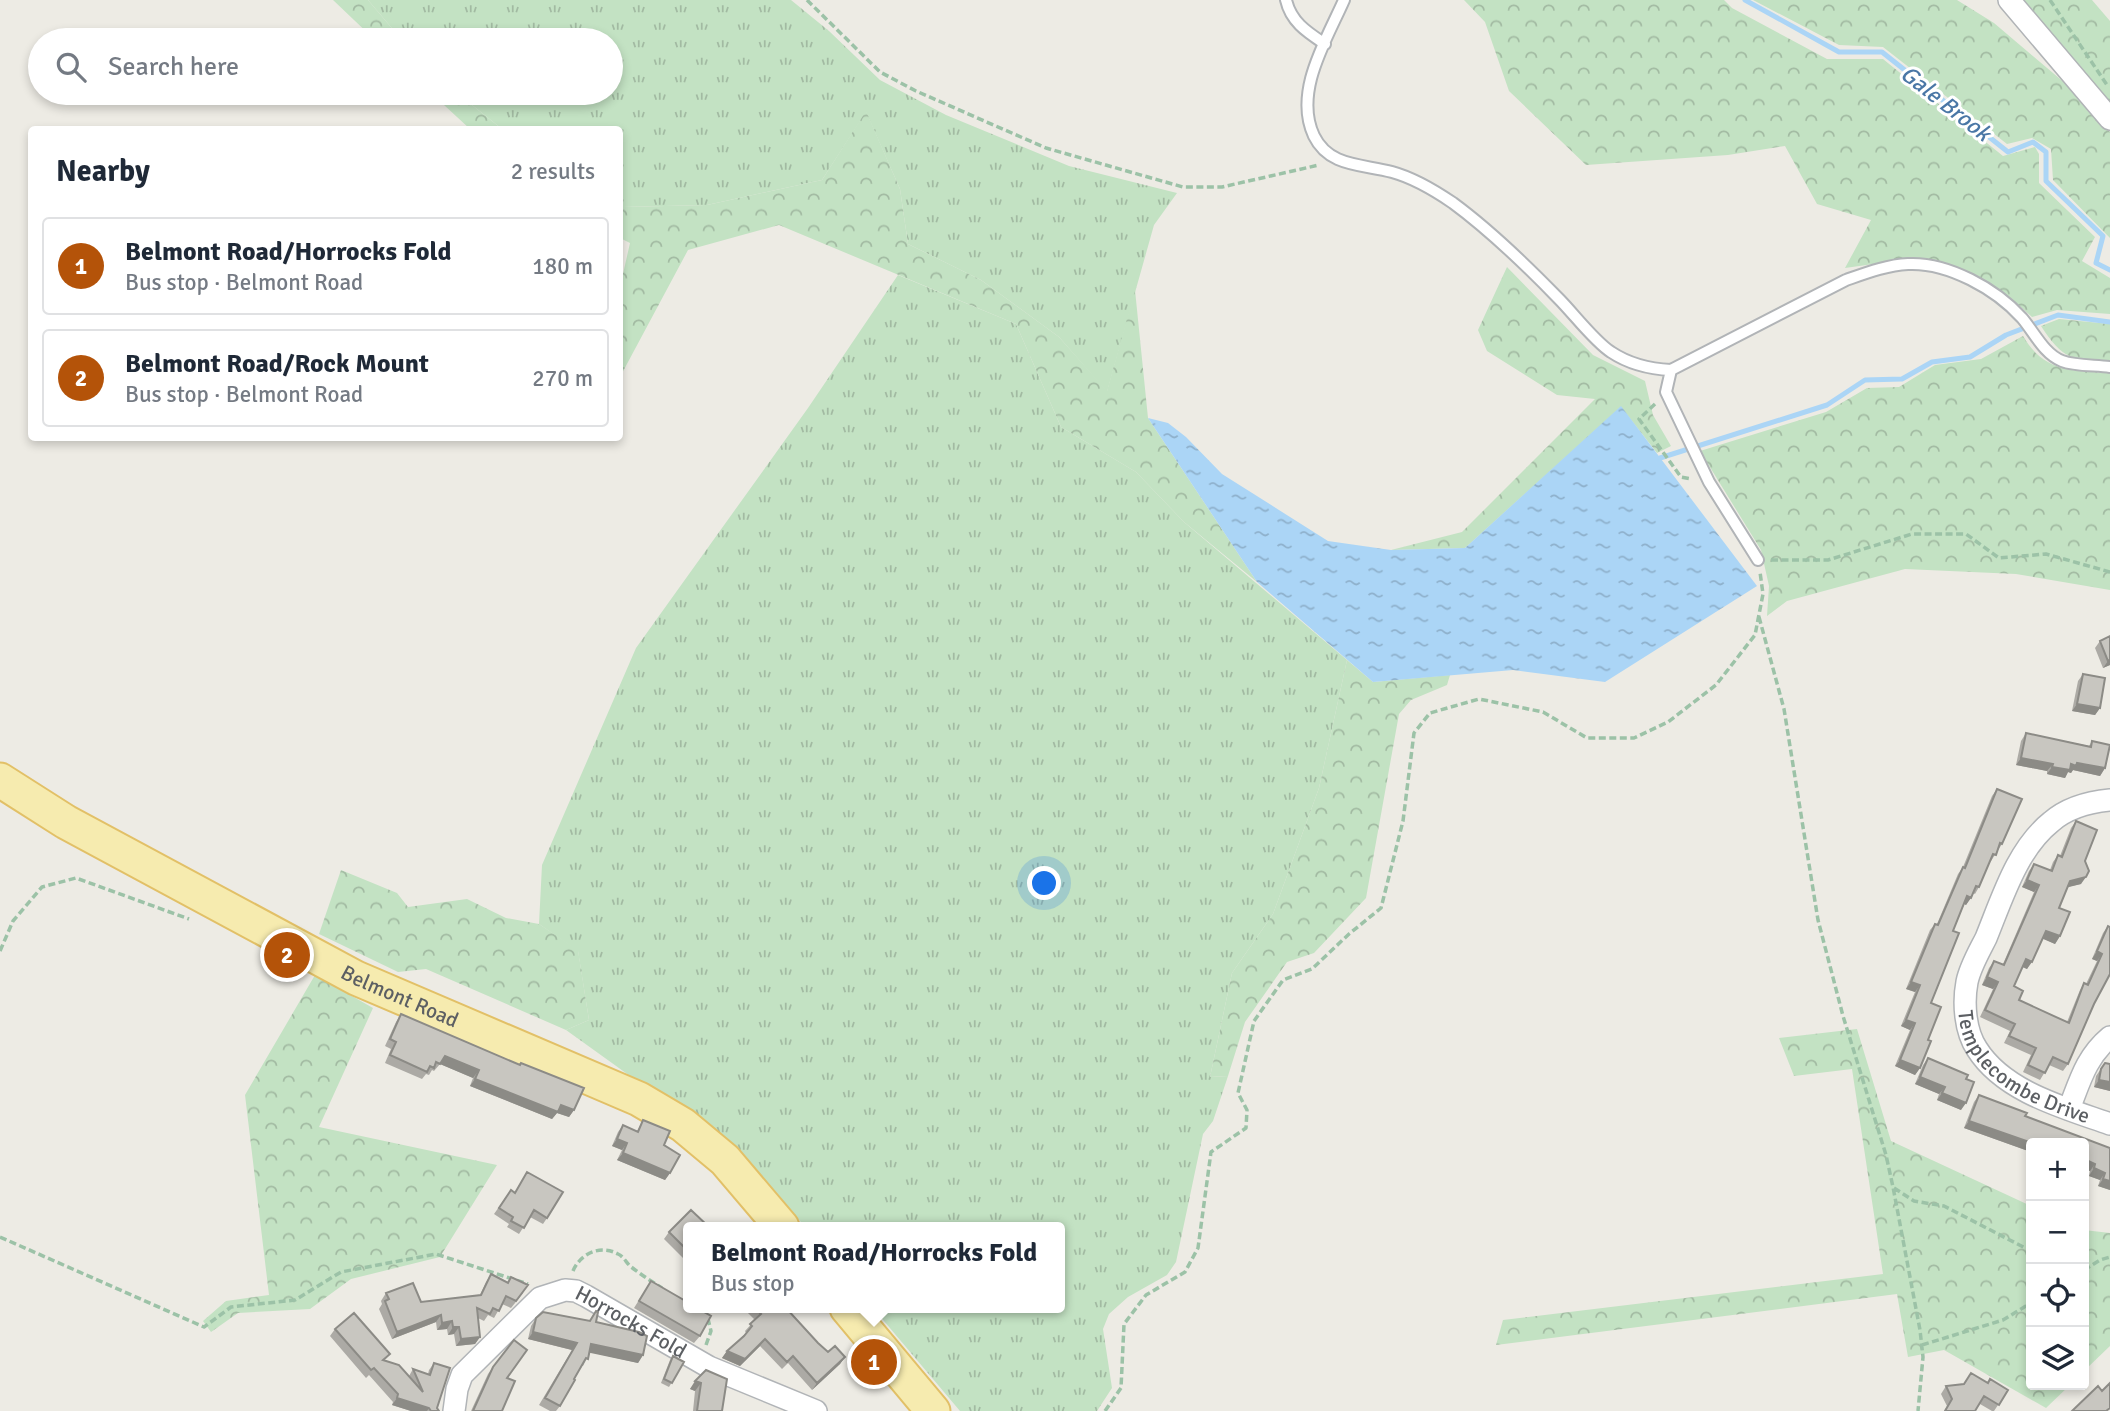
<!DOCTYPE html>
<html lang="en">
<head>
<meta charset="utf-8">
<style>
	body { margin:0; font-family:Signika,sans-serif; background:#f2f2f3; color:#1f2937 }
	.controls { position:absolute; right:21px; bottom:21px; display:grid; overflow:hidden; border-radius:7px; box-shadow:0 4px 10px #0003 }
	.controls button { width:63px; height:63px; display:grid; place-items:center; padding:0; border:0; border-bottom:2px solid #e0e1e3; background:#fff; color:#1f2937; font:35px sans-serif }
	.you { position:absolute; left:1045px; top:884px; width:24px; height:24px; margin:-18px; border:5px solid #fff; border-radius:50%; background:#1a73e8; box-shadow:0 0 0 10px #1a73e833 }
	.badge { display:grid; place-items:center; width:46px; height:46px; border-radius:50%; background:#b45309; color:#fff; font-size:23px; font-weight:700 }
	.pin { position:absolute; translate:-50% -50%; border:4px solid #fff; box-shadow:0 2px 7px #0006 }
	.popup { position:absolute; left:683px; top:1222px; width:382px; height:91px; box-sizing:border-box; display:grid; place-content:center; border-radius:7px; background:#fff; filter:drop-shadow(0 2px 5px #0005); font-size:23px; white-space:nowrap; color:#747a83 }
	.popup b { font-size:26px; color:#1f2937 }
	.popup::after { content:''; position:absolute; left:50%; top:100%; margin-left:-14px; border:14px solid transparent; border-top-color:#fff }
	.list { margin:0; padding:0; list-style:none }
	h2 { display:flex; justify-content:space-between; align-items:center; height:91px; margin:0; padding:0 28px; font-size:30px }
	h2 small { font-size:23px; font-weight:400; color:#747a83 }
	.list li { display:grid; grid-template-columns:46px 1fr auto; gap:21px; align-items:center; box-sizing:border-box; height:98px; margin:0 14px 14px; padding:0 14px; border:2px solid #e0e1e3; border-radius:7px }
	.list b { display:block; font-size:26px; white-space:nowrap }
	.list p { margin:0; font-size:23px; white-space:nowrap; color:#747a83 }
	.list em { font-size:23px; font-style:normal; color:#747a83 }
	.icon { flex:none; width:38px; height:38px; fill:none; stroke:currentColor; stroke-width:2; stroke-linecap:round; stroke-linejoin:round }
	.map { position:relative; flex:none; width:2110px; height:1411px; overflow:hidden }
	.search { position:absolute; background:#fff; box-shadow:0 4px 10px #0003; left:28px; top:28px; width:595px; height:77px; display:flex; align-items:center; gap:18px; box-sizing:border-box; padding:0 24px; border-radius:38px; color:#747a83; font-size:26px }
	.panel { position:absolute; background:#fff; box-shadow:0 4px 10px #0003; left:28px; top:126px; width:595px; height:315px; border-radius:7px }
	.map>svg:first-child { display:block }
	.grass { fill:url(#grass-tufts) }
	.forest { fill:url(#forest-crowns) }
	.water { fill:url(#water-ripples) }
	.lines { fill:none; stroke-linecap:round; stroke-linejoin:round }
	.stream { stroke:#abd5f6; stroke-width:5 }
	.service-casing { stroke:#b1b4b7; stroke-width:14 }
	.minor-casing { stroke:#b1b4b7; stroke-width:24 }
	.primary-casing { stroke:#e2c067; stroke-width:37 }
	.path { stroke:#9cc2a7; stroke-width:3.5; stroke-dasharray:7 3.5; stroke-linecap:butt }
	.service { stroke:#fff; stroke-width:10 }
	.minor { stroke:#fff; stroke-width:21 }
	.primary { stroke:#f6ebaf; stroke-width:33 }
	.wall { fill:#acaaa5 }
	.shaded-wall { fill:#8c8b86 }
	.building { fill:#c8c6c0; stroke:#8c8b86; stroke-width:2 }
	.labels { text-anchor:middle; stroke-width:6; stroke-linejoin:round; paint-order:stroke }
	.street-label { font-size:21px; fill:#5c5f63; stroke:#fff }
	.water-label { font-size:23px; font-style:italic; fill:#4a77a6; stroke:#fff }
</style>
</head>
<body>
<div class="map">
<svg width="2110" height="1411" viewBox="0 0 2110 1411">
	<defs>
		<pattern id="grass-tufts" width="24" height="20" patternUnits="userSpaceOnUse" patternTransform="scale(1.75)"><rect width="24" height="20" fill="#c3e2c3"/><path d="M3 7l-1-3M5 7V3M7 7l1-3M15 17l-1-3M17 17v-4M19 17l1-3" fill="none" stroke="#a2baa2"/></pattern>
		<pattern id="forest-crowns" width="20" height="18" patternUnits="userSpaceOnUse" patternTransform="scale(1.75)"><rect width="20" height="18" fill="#c3e2c3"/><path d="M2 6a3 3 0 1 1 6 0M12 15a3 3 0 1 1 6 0" fill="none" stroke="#a2baa2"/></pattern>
		<pattern id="water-ripples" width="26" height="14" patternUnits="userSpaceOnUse" patternTransform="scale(1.75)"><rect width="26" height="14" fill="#abd5f6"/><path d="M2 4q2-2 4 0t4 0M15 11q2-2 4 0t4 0" fill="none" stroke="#8eb0cb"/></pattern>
	</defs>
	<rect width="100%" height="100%" fill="#edebe4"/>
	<path class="grass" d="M368,0H791L829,31L880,80L946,115L1069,166L1177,193L1154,225L1107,392L1059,337L981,280L908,244L900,189L866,112L822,180L707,205L623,207L620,205V130L502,129L457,93H611V40H402Z
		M898,275L1016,324L1061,427L1136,472L1184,522L1347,660L1319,788L1273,914L1232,973L1210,1077L1228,1076L1213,1121L1203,1134L1176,1262L1167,1275L1128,1297L1109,1314L1103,1329L1112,1388L1097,1411H960L873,1308H1060V1227H805L775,1191L703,1118L637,1081L566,1030L589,1020L578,951L539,924L542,865L636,648L808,408Z"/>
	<path class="forest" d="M333,0H368L402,40H375Z
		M1464,0H1724L1732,8L1827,59H1883L2003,156L2035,147L2039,154V183L2095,237L2082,261L2110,278V314L2057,310L2032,317L2013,300L1994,288L1902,260L1845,268L1871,220L1817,204L1785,146L1728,155L1586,165L1509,91L1485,22Z
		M1753,0H1957L1994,23L2079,95L2110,132V238L2053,180L2051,149L2032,138L2007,144L1883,47L1839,45Z
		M2020,0H2092L2110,21V106Z
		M431,93H457L502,129H470Z
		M866,111L900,189L908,244L981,280L1059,337L1107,391L1135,290L1148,418L1257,582L1184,522L1136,472L1061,427L1016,324L779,225L688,250L620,377V287L630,243L620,238V205L624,207L707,205L822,180Z
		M1507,267L1593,355L1645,381L1653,415L1671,446L1657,453L1621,407L1465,548L1391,550L1462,532L1595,399L1557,395L1487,351L1478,330Z
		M2059,319L2110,324V362C2070,358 2064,361 2041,326Z
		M2023,336C2045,373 2071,370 2110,373V590L2016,574L1905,569L1787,601L1767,616L1769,586L1761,550L1700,451L1826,412L1867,388L1899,387L1935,365L1981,359Z
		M1347,660L1373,682L1450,675L1447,685L1411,700L1399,714L1366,898L1314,953L1287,962L1245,1022L1228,1076L1210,1077L1232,973L1273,914L1319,788Z
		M341,870L397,893L408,907L467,899L506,918L539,924L578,950L589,1020L566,1030L426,969L398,972L319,934Z
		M315,975L373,1008L319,1127L497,1165L440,1257L351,1279L310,1309L238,1313L211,1332L203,1321L226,1301L269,1295L245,1095Z
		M1857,1029L1891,1141L2031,1206V1385H2070L2046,1408L1944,1350L1908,1357L1897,1294L1496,1345L1503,1320L1883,1274L1852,1069L1794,1076L1779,1038Z
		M2084,1230L2110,1233V1346L2084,1371Z"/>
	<path class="water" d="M1621,406L1757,586L1605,682L1513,670L1373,682L1257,582L1148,418L1168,423L1186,437L1222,474L1328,541L1391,550L1465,548Z"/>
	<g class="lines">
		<path class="stream" d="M1745,0L1839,52H1882L2008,152L2033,142L2046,152V181L2103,236L2096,263L2110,270
			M1660,458L1827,405L1865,380L1902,379L1932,362L1970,357L2006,335L2058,315L2110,322"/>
		<defs>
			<path id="service" d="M1286,0C1291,22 1307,32 1325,44
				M1344,0C1327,39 1293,92 1314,136C1329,167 1362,164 1392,172C1414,178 1434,190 1453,203C1491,231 1526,265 1559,299C1573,313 1595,342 1611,352C1629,364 1650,369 1671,370L1846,280C1866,273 1887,265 1908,264C1948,262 1996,289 2022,318C2034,332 2044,354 2062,361C2075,366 2096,365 2110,367
				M1671,370L1666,392L1709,482L1758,560"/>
			<g id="minor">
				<path d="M2009,0L2110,119"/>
				<path id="s1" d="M2110,800C2089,802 2067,808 2051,822C2017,849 2002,899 1986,938C1979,952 1970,967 1967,982C1963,1003 1965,1031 1977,1049C2004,1092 2065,1108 2110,1124"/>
				<path d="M2069,1109C2080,1081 2086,1057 2110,1037"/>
				<path id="s2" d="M454,1411L457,1389L462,1375L540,1298L565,1290L576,1291L586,1296L709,1367L816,1411"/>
			</g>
			<g id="primary">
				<path id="s3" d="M0,780L66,822L356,978L639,1099L683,1125L725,1160L782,1227"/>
				<path d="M847,1308L933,1411"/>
			</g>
		</defs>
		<use href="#service" class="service-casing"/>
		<use href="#minor" class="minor-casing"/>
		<use href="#primary" class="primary-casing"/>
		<path class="path" d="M807,0L880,72L916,91L1046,148L1183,187H1222L1319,165
			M2050,0L2107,85
			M1655,404L1639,419L1681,477L1692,479
			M1771,560H1828L1912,534H1966L1999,558L2046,554L2110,572
			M1759,617L1784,709L1818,920L1843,1016L1886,1155L1893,1187L1920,1330L1923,1357L1918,1411
			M0,951L13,921L42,887L76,878L189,919
			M1894,1188L1914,1201L1944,1206L2031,1251
			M0,1237L204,1327L231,1307L295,1300L341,1272L436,1254L528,1284
			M2084,1270L2100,1260L2110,1257
			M573,1271C580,1254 600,1244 618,1254C623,1256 626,1262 630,1266C640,1274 651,1281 662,1288
			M706,1345L711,1331L708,1319
			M1922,1345L2003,1320L2031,1303
			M1105,1411L1121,1388L1124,1324L1146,1295L1185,1272L1198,1248L1211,1152L1246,1128L1247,1110L1238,1093L1254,1021L1283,980L1312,969L1349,934L1381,908L1403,821L1414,733L1430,713L1479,699L1543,712L1587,738H1634L1668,722L1716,685L1755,635L1763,594L1760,572"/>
		<use href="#service" class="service"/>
		<use href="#minor" class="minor"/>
		<use href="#primary" class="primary"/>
	</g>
	<path class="wall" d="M2100,641L2110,665L2103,668L2095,648Z
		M2083,674L2100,708L2095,715L2072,711L2078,681Z
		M2026,733L2089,746L2092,741L2105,768L2100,776L2073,770L2071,773L2068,772L2065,778L2047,774V771L2016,765L2021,741Z
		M1997,789L2002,844L1991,861H1990L1979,887L1975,894L1973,893L1966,905L1964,904L1953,931L1931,1003L1928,1040L1920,1068L1915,1075L1895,1066L1910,1030L1901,1026L1915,992L1906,989L1930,930L1935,924H1937L1958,874L1963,867L1992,796Z
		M2076,821L2085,861L2081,884L2067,887L2059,908L2060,936L2055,944L2042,938L2027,969L2022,967L2014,986L2019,1000L2067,1022L2080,990L2084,983L2086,984L2097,961L2092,959L2103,933L2108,926L2094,1004L2068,1064L2063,1071L2049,1065L2040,1080L2023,1072L2031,1055L2004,1043L2010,1031L1980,1017L1993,989L1982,985L1989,968L1994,961L2003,964L2034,892L2022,887L2029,871L2034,864L2050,870L2053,862L2058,855L2060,856L2071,828Z
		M401,1014L574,1110L569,1117L557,1113L552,1119L470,1086L473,1078L440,1064L434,1071L432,1070L429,1075L426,1074L422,1079L385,1063L391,1049L385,1046L396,1022Z
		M1928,1058L1966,1079L1961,1110L1937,1100L1939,1094L1915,1084L1923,1065Z
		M2105,1063L2110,1091L2094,1087L2096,1076Z
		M1979,1095L2025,1116L2110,1148V1190L2098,1186L2100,1180L2089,1176L2090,1171L2084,1169V1143H2031V1152L1964,1128L1974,1102Z
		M643,1120L664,1145L670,1173L665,1180L617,1160L622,1150L612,1146L618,1132L623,1125L637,1131Z
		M527,1172L547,1218L543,1224L530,1217L519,1234L507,1227L509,1224L494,1214L511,1190L515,1192Z
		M689,1227V1264L664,1239L669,1232Z
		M491,1274L508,1282L511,1277L523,1293L511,1308L502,1304L494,1318L488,1315L484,1321L478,1318L480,1337L475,1344L456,1346L454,1334L448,1335L447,1329L437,1330L436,1322L392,1339L379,1309L382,1304L381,1301L386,1293L421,1302L480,1295L486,1282Z
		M651,1281L700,1336L694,1343L634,1308Z
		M743,1308H786L818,1343L828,1352L845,1357L840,1364L812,1390L788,1363L782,1369L760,1346L740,1366L722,1358L727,1351L746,1333L745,1331L755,1320Z
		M596,1311V1322L643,1355L638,1363L590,1352L583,1366H582L574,1379L560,1406L556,1411H550L539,1405L572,1350L528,1339L531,1326L536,1318L589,1321Z
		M335,1329L390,1354L385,1360L409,1376L413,1369L428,1374L429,1370L434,1363L437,1408L439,1411H411L392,1405L393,1402L369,1375L366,1378L330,1336Z
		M673,1356L684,1362L669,1387L661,1383L670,1360Z
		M493,1367L507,1378L502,1411H471L488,1374Z
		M706,1370L722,1411H693L695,1391L690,1389Z
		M1988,1383L2008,1390L1994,1411H1992L1980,1404L1975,1411H1944L1947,1406L1941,1394L1946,1386Z"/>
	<path class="shaded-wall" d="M2110,660V665L2103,668L2108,661Z
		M2077,704L2100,708L2095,715L2072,711Z
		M2021,758L2053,764L2047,771L2016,765Z
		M2077,763L2105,768L2100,776L2073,770L2071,773L2068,772L2065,778L2047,774L2052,767Z
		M2086,877L2081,884L2065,888L2070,881Z
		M2027,880L2039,885L2034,892L2022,887Z
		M1967,896L1971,898L1966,905L1963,903Z
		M2046,931L2060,936L2055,944L2041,938Z
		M2097,951L2102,954L2097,961L2092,959Z
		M2026,959L2032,962L2027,969L2021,966Z
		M1987,977L1998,982L1993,989L1982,985Z
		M1911,982L1920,985L1915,992L1906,989Z
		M1906,1020L1915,1023L1910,1030L1901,1026Z
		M445,1056L479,1070L473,1078L440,1064Z
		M1900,1060L1920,1068L1915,1075L1895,1066Z
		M1920,1077L1945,1087L1939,1094L1915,1084Z
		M475,1079L561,1105L574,1110L569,1117L557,1113L552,1119L470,1086Z
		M2099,1080L2110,1082V1091L2094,1087Z
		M1942,1093L1966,1103L1961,1110L1937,1100Z
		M1969,1121L2031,1143V1152L1964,1128Z
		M617,1139L627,1143L622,1150L612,1146Z
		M623,1153L670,1173L665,1180L617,1160Z
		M2084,1159L2095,1164L2090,1171L2084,1169Z
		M2094,1168L2105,1173L2100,1180L2089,1176Z
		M2103,1179L2110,1181V1190L2098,1186Z
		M441,1315L436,1322L392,1339L397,1332Z
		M452,1321L447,1329L437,1330L442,1323Z
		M453,1327H459L454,1334L448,1335Z
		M533,1332L577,1343L572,1350L528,1339Z
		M480,1337L475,1344L456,1346L461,1339Z
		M765,1339L760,1346L740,1366L722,1358L727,1351Z
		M591,1344L643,1355L638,1363L586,1352Z
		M845,1357L840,1364L812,1390L817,1383Z
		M695,1381L701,1383L695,1391L690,1389Z
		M397,1398L429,1408L427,1411H411L392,1405Z"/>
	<path class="building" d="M2110,636V660L2108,661L2100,641Z
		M2083,674L2105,678L2100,708L2077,704Z
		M2026,733L2091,747L2092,741L2110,745L2105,768L2077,763L2076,766L2071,764L2070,770L2052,767L2053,764L2021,758Z
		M1997,789L2022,799L2002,844L2000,843L1996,855L1993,854L1979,887L1976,886L1971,898L1967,896L1953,931L1959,933L1931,1003L1941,1007L1928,1040L1931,1041L1920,1068L1900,1060L1915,1023L1906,1020L1920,985L1911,982L1935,924L1938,925L1963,867L1965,868Z
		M2076,821L2097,830L2085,861L2089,871L2086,877L2070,881L2059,908L2070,912L2060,936L2046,931L2032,962L2026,959L2014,986L2023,991L2019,1000L2069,1023L2084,983L2088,985L2102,954L2097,951L2108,926L2110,927V974L2094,1004L2068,1064L2053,1057L2045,1073L2028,1065L2036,1048L2009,1036L2015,1024L1985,1010L1998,982L1987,977L1994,961L2004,965L2039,885L2027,880L2034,864L2052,871L2058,855L2062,857Z
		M401,1014L520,1065L521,1063L584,1088L574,1110L561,1105L558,1112L475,1079L479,1070L445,1056L440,1064L436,1062L434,1068L430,1066L427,1072L390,1055L396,1042L390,1039Z
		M1928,1058L1968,1075L1966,1079L1974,1082L1966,1103L1942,1093L1945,1087L1920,1077Z
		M2105,1063L2110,1064V1082L2099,1080L2101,1069Z
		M1979,1095L2027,1113L2025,1116L2110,1148V1181L2103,1179L2105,1173L2094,1168L2095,1164L2084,1159V1143H2032L1969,1121Z
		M643,1120L670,1131L664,1145L680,1155L670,1173L623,1153L627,1143L617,1139L623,1125L638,1132Z
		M527,1172L563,1192L547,1218L534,1210L524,1228L511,1221L513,1217L499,1208L511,1190L515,1193Z
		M691,1210L709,1227H689V1252L669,1232Z
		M491,1274L508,1283L511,1277L528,1285L516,1301L506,1296L499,1311L493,1308L490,1314L477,1308L480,1337L461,1339L459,1327H453L452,1321L442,1323L441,1315L397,1332L385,1301L389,1299L386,1293L413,1283L421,1302L481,1295Z
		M651,1281L689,1303V1308H697L711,1316L700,1336L639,1301Z
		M755,1308H786L818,1343L828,1352L835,1346L845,1357L817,1383L793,1356L787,1362L765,1339L745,1359L727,1351L744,1336L752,1326L750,1324L761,1314Z
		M596,1311L598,1312L596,1322L639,1332L647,1336L643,1355L591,1344L588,1359L586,1358L574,1379L575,1380L560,1406L545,1398L577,1343L533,1332L536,1318L543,1312L590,1321Z
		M354,1313L390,1354L383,1360L399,1365L423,1392L413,1369L430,1375L434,1363L450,1368L437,1408L439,1411H431L429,1408L397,1398L398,1394L374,1368L371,1370L335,1329Z
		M514,1340L527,1350L507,1378L515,1381L502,1411H473L493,1367Z
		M673,1356L684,1362L672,1383L664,1379Z
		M706,1370L727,1379L722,1411H697L701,1383L695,1381Z
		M1971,1373L1988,1383L1990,1379L2008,1390L1999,1405L1984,1396L1975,1411H1945L1952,1399L1946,1386L1964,1384Z
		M2110,1383V1408L2106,1411H2072L2098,1386L2102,1391Z"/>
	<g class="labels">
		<g class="street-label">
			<text dy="7" stroke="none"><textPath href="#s3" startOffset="455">Belmont Road</textPath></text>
			<text dy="7" stroke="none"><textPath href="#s1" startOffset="362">Templecombe Drive</textPath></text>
			<text dy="7" stroke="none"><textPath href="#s2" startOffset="247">Horrocks Fold</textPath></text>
		</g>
		<g class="water-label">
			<text transform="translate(1946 103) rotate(38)" y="8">Gale Brook</text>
		</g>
	</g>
</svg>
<div class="controls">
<button>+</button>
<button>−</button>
<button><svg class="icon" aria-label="locate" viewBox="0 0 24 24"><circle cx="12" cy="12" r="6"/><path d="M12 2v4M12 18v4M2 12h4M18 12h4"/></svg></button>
<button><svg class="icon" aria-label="layers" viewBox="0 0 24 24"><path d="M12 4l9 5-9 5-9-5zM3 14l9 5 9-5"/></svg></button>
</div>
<div class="you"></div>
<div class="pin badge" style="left:874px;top:1362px">1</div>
<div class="popup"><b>Belmont Road/Horrocks Fold</b>Bus stop</div>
<div class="pin badge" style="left:287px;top:955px">2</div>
<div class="search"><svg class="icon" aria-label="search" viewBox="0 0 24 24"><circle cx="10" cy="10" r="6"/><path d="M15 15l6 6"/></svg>Search here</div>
<section class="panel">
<h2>Nearby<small>2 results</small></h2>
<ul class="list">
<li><span class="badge">1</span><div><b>Belmont Road/Horrocks Fold</b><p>Bus stop · Belmont Road</p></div><em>180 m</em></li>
<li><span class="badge">2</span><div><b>Belmont Road/Rock Mount</b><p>Bus stop · Belmont Road</p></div><em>270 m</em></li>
</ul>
</section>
</div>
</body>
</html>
